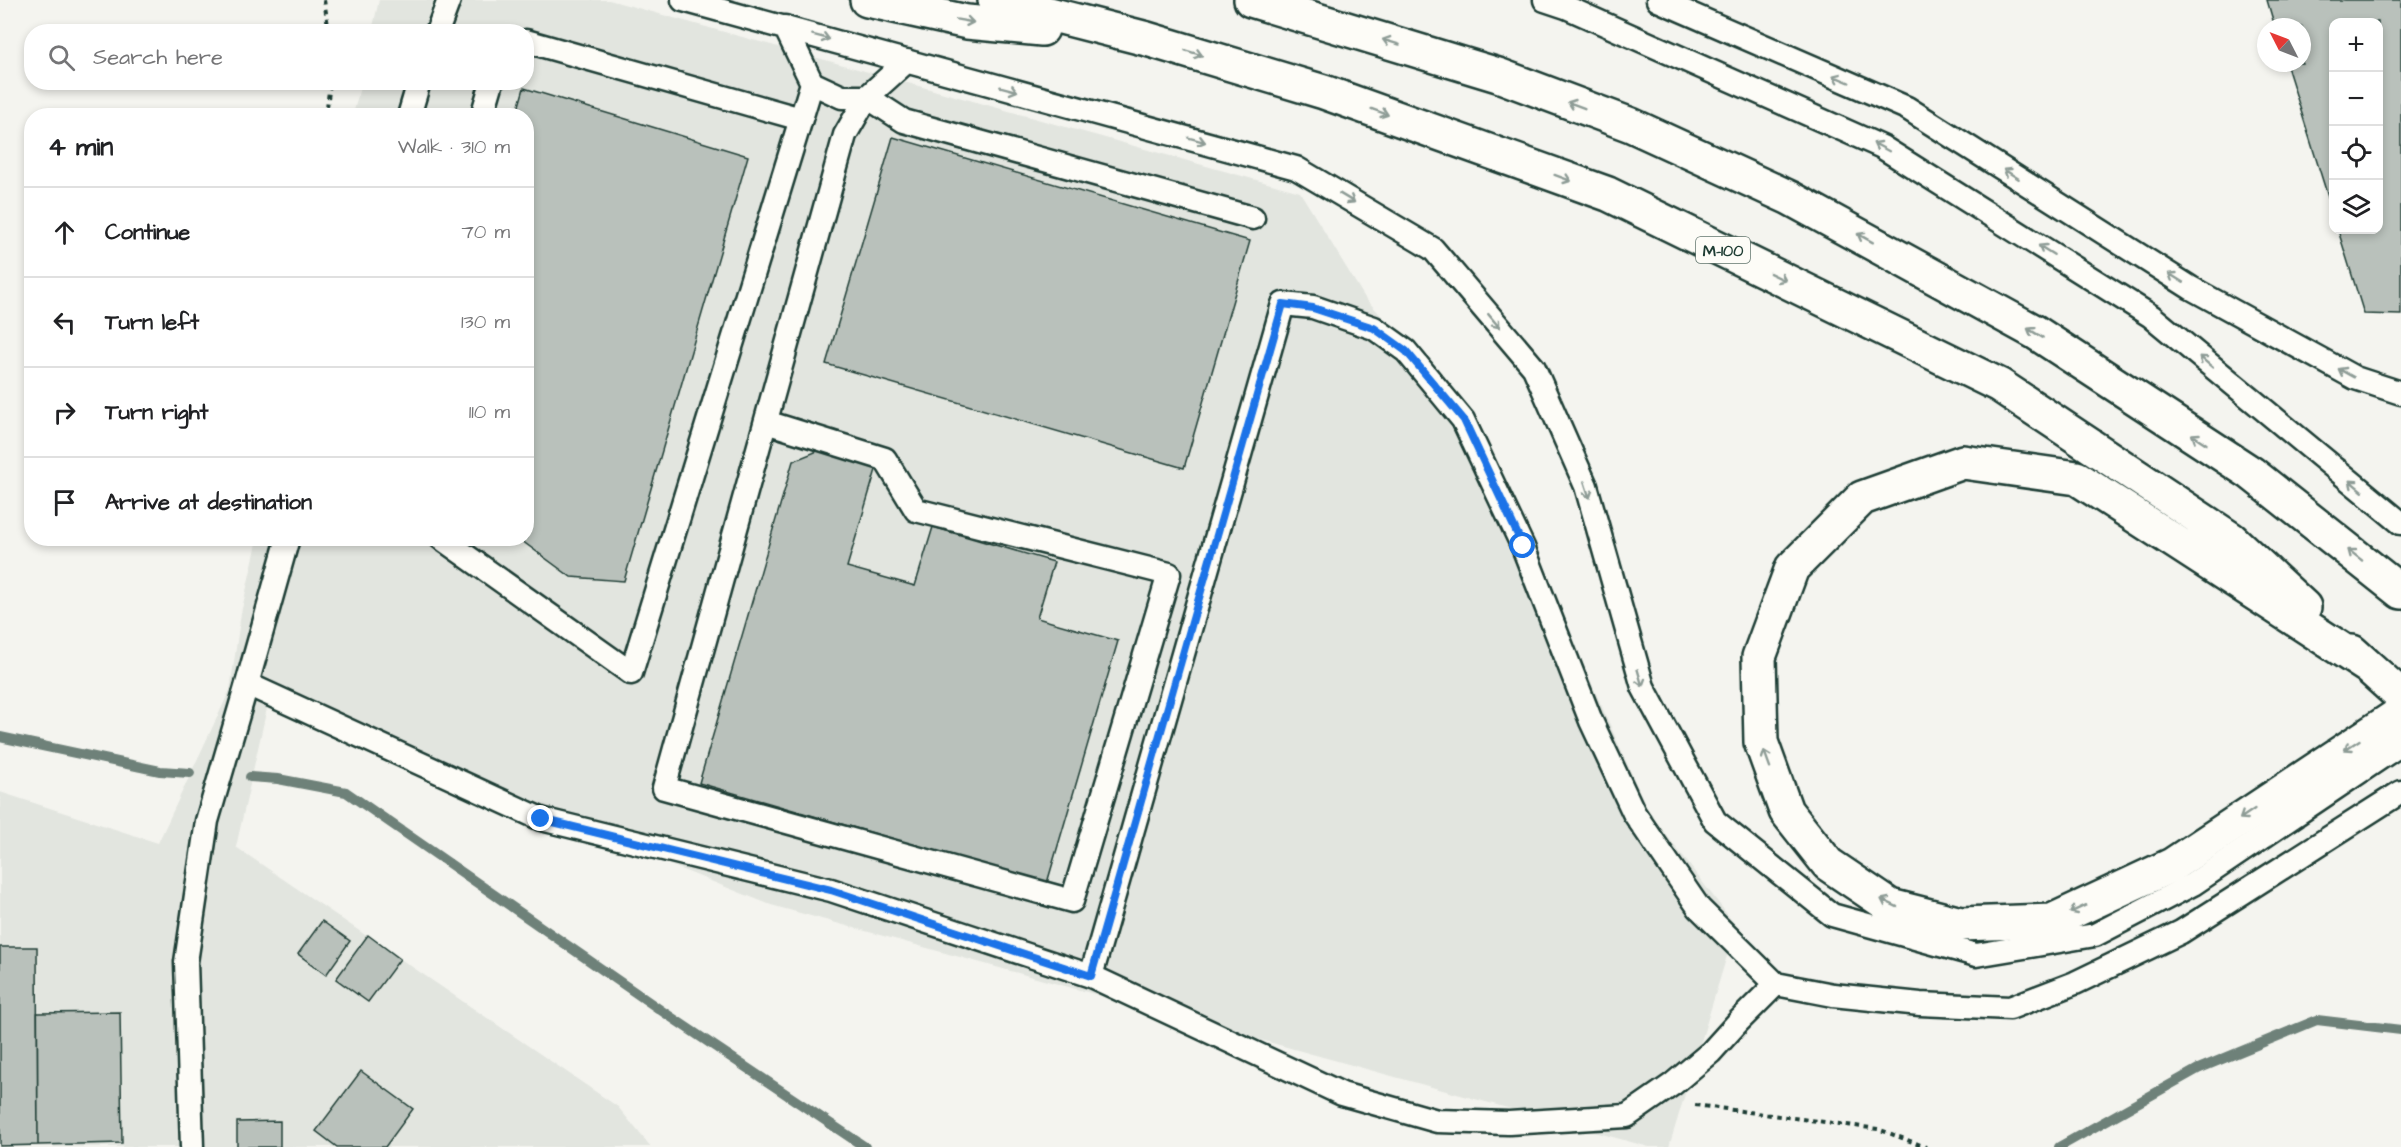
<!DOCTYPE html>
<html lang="en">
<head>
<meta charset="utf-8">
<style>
	body { margin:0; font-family:"Architects Daughter",sans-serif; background:#f6f6f6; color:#202124 }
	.controls { position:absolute; right:18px; top:18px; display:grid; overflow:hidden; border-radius:12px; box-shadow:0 3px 9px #0003 }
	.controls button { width:54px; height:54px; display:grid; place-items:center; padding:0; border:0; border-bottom:2px solid #e0e0e0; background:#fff; color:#202124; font:30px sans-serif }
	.compass { position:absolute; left:2257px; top:18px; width:54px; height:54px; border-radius:50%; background:#fff; box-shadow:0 3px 9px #0003; rotate:312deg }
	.stop { position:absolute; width:18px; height:18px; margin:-14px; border:4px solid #1a73e8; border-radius:50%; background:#fff }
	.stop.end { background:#1a73e8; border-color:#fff; box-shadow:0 2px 6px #0008 }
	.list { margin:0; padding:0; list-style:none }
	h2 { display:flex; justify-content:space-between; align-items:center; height:78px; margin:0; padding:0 24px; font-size:26px }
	h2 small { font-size:20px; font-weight:400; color:#757577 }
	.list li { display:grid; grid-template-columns:39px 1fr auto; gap:18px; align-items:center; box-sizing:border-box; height:90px; padding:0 24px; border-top:2px solid #e0e0e0 }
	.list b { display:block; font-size:22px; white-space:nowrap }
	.list em { font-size:20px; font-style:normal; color:#757577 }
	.icon { flex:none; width:33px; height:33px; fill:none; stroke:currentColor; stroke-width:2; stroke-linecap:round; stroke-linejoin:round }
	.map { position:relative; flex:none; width:2401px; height:1147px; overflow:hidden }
	.search { position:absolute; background:#fff; box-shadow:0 3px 9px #0003; left:24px; top:24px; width:510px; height:66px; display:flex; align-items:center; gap:15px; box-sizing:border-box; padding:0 21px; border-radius:24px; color:#757577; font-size:22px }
	.panel { position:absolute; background:#fff; box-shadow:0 3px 9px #0003; left:24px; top:108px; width:510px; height:438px; border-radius:24px }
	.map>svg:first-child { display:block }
	.built { fill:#e2e5df }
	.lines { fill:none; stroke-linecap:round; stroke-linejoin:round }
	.stream { stroke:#6e8179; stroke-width:10 }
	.building { fill:#b9c1bb; stroke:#1f3d34; stroke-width:1.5 }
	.lane-casing { stroke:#1f3d34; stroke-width:27 }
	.highway-casing { stroke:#1f3d34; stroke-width:38 }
	.path { stroke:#1f3d34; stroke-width:4; stroke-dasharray:4.5 4.5; stroke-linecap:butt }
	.lane { stroke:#fdfcf7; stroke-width:22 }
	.highway { stroke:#fdfcf7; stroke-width:33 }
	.oneway { stroke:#8e9c96 }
	.route { stroke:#1a73e8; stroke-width:8 }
	.labels { text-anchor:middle; stroke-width:6; stroke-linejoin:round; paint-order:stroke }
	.shield { fill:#fdfcf7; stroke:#62766e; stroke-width:1.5 }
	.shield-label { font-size:16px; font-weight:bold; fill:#1f3d34 }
</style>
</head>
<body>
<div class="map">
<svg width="2401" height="1147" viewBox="0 0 2401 1147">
	<rect width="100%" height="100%" fill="#f4f4ef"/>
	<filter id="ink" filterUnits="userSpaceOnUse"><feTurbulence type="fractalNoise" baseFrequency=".0167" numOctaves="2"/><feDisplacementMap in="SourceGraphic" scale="12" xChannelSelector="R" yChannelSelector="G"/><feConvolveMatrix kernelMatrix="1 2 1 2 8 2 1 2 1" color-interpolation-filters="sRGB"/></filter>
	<g filter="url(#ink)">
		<path class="built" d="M379,0H609L1300,192L1365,298L1473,415L1648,811L1736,926L1669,1147H1649L771,905L240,694L267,708L236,847L618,1107L651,1147H0V792L158,843L230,690L241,613L258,539L526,538V116L353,115L361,83L526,82V32L372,31Z"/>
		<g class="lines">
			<path class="stream" d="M0,737L160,771L190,773
				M250,777L278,779L346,792L662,1011L865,1147
				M2059,1147L2198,1069L2317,1020L2401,1030"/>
		</g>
		<path class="building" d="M2267,0H2401V315L2364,314L2338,230H2378V22H2334V216L2286,63H2302V27H2275Z
			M524,88L748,156L624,581L571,577L518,538H526V116H516Z
			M893,137L1250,241L1184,468L826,364Z
			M825,448L878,463L847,567L915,586L933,527L1054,562L1037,618L1118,641L1047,883L699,783L793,461Z
			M322,921L350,941L326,975L298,954Z
			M368,935L400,959L368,1002L336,979Z
			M0,947H37L38,1145L0,1146Z
			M120,1012L122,1143L38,1145L37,1013Z
			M361,1071L413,1109L385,1147H337L316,1131Z
			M280,1121V1147H237V1122Z"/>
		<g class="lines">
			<defs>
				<path id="lane" d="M683,0L1296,168L1433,249L1534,368L1586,486L1643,687L1715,821L1832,915L1976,955L2095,935L2193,884L2401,744
					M1545,0L1566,7L1882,147L2151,316L2401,523
					M1658,0L1907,108L2191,288L2355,378L2401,393
					M785,27L812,83L842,97H867L904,121L1253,218
					M437,32L449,0
					M526,41L801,119
					M409,116L419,82
					M482,116L492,82
					M766,422L885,459L916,510L1169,574L1072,901L664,788L845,135L867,97L907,61
					M288,538L247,684L541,819L831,890L1091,976L1342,1094L1437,1121L1509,1123L1627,1116L1673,1084L1711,1052L1739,1021L1776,984L1833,995L1920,1004L2010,1008L2075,983L2181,932L2401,792
					M441,538L631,673L812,83
					M1091,976L1283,304L1313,307L1374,328L1406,351L1463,420L1523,547L1591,721L1634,813L1699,908L1776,984
					M192,1147L186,962L207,821L247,684"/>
				<path id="highway" d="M867,0L967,22L1042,29
					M995,0L1147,39L1324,92L1608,194L1999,385L2231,539L2304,607
					M1251,0L1498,75L1631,125L1790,198L2035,332L2251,473L2401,592
					M2352,652L2401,696
					M2367,666L2077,478L1963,462L1862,498L1792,568L1759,657L1761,742L1786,811L1828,864L1890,906L1961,924L2052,921L2172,865L2401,713"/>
			</defs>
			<use href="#lane" class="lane-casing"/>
			<use href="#highway" class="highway-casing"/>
			<path class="path" d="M324,0L329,32
				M326,116L330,82
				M1695,1105L1878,1129L1926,1147"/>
			<use href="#lane" class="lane"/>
			<use href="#highway" class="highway"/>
		</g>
		<defs><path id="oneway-shaft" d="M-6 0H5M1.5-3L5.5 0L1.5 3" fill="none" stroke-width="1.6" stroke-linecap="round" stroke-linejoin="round" transform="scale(1.5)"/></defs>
		<g class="oneway">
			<use href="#oneway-shaft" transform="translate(965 21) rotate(10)"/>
			<use href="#oneway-shaft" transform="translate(821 37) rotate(15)"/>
			<use href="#oneway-shaft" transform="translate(1391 42) rotate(-163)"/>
			<use href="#oneway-shaft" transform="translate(1194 53) rotate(17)"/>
			<use href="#oneway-shaft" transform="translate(1841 79) rotate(-157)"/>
			<use href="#oneway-shaft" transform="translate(1009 89) rotate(15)"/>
			<use href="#oneway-shaft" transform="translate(1576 105) rotate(-159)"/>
			<use href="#oneway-shaft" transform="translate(1380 112) rotate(20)"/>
			<use href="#oneway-shaft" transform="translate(1197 140) rotate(15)"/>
			<use href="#oneway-shaft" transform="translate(1881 147) rotate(-152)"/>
			<use href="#oneway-shaft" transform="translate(2011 174) rotate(-148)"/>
			<use href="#oneway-shaft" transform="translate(1563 178) rotate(20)"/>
			<use href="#oneway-shaft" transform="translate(1347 198) rotate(31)"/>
			<use href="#oneway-shaft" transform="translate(1865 238) rotate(-151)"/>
			<use href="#oneway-shaft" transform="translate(2046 250) rotate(-148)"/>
			<use href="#oneway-shaft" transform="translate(1778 277) rotate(26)"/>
			<use href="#oneway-shaft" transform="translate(2176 278) rotate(-148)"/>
			<use href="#oneway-shaft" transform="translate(1494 321) rotate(50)"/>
			<use href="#oneway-shaft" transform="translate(2035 333) rotate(-149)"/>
			<use href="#oneway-shaft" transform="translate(2206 362) rotate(-140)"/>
			<use href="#oneway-shaft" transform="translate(2346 373) rotate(-151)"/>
			<use href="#oneway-shaft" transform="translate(2199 439) rotate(-147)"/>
			<use href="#oneway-shaft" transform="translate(2356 486) rotate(-140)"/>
			<use href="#oneway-shaft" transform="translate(1587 490) rotate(72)"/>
			<use href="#oneway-shaft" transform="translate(2355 555) rotate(-142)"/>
			<use href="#oneway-shaft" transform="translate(1640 678) rotate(74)"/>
			<use href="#oneway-shaft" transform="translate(2352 745) rotate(147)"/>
			<use href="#oneway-shaft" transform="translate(1767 759) rotate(-110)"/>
			<use href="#oneway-shaft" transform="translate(2247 814) rotate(146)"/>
			<use href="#oneway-shaft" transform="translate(1889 903) rotate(-154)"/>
			<use href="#oneway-shaft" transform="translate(2078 909) rotate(155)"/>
		</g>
	</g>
	<g class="lines" filter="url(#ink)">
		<path class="route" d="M541,819L831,890L1091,976L1283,304L1313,308L1374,328L1406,351L1464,420L1523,546"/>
	</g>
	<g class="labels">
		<rect class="shield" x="1696" y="237" width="54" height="26" rx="4.5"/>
		<g class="shield-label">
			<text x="1723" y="256">M-100</text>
		</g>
	</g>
</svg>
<div class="controls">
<button>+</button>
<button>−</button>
<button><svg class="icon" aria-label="locate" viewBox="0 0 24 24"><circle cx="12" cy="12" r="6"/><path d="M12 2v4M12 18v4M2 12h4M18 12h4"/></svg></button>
<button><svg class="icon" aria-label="layers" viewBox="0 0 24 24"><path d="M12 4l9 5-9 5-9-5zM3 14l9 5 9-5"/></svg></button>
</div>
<svg class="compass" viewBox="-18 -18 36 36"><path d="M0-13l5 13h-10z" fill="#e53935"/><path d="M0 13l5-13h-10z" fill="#757577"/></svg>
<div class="stop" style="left:1523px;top:546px"></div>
<div class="stop end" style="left:541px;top:819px"></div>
<div class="search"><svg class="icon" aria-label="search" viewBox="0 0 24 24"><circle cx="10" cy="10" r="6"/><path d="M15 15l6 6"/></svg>Search here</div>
<section class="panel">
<h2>4 min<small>Walk · 310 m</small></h2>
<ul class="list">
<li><svg class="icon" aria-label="ahead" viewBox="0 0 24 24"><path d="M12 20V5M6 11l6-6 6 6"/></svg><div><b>Continue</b></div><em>70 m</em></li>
<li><svg class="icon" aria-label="left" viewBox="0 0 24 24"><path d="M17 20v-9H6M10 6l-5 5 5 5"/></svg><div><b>Turn left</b></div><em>130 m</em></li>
<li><svg class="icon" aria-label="right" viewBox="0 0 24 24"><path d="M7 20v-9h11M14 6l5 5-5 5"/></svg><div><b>Turn right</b></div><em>110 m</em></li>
<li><svg class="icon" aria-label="arrive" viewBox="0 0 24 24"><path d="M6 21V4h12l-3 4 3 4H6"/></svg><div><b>Arrive at destination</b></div></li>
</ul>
</section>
</div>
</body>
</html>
